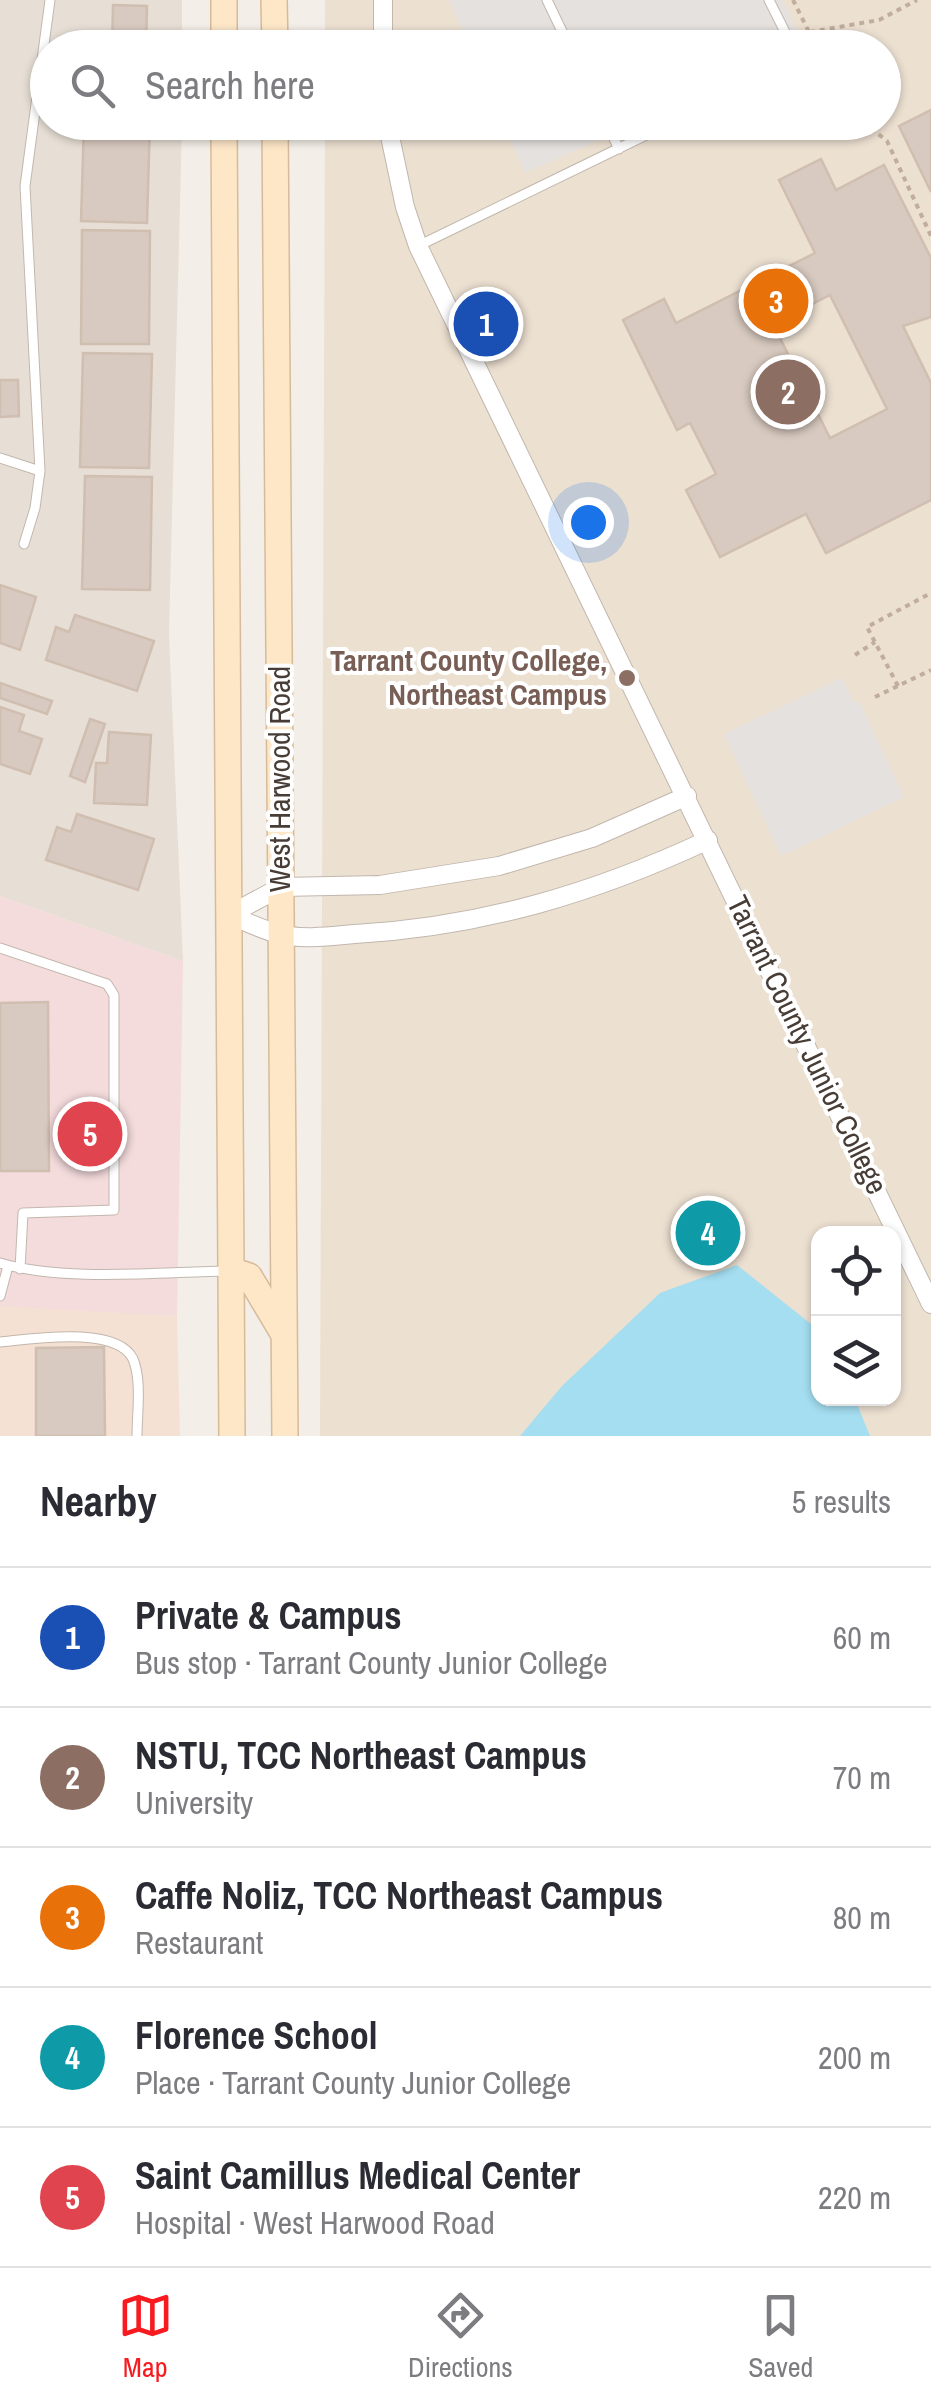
<!DOCTYPE html>
<html lang="en">
<head>
<meta charset="utf-8">
<style>
	body { margin:0; font-family:"Archivo Narrow",sans-serif; background:#f7f7f7; color:#2b2b33 }
	.controls { position:absolute; right:30px; bottom:30px; display:grid; overflow:hidden; border-radius:20px; box-shadow:0 2px 8px #0004 }
	.controls button { width:90px; height:90px; display:grid; place-items:center; padding:0; border:0; border-bottom:2px solid #e1e1e2; background:#fff; color:#2b2b33; font:50px sans-serif }
	.you { position:absolute; left:588px; top:522px; width:35px; height:35px; margin:-25px; border:8px solid #fff; border-radius:50%; background:#1a73e8; box-shadow:0 0 0 15px #1a73e833 }
	.badge { display:grid; place-items:center; width:65px; height:65px; border-radius:50%; background:#f81a1f; color:#fff; font-size:32px; font-weight:700 }
	.pin { position:absolute; translate:-50% -50%; border:5px solid #fff; box-shadow:0 2px 10px #0006 }
	.list { margin:0; padding:0; list-style:none }
	h2 { display:flex; justify-content:space-between; align-items:center; height:130px; margin:0; padding:0 40px; font-size:42px }
	h2 small { font-size:32px; font-weight:400; color:#7c7c81 }
	.list li { display:grid; grid-template-columns:65px 1fr auto; gap:30px; align-items:center; box-sizing:border-box; height:140px; padding:0 40px; border-top:2px solid #e1e1e2 }
	.list b { display:block; font-size:38px; white-space:nowrap }
	.list p { margin:0; font-size:32px; white-space:nowrap; color:#7c7c81 }
	.list em { font-size:32px; font-style:normal; color:#7c7c81 }
	.icon { flex:none; width:55px; height:55px; fill:none; stroke:currentColor; stroke-width:2; stroke-linecap:round; stroke-linejoin:round }
	.map { position:relative; flex:none; width:931px; height:1436px; overflow:hidden }
	.search { position:absolute; background:#fff; box-shadow:0 2px 8px #0004; left:30px; right:30px; top:30px; height:110px; display:flex; align-items:center; gap:25px; box-sizing:border-box; padding:0 35px; border-radius:55px; color:#7c7c81; font-size:38px }
	.sheet { height:830px; background:#fff }
	nav { display:flex; justify-content:space-around; align-items:center; box-sizing:border-box; height:140px; border-top:2px solid #e1e1e2; background:#fff; font-size:28px; color:#7c7c81 }
	nav a { display:grid; justify-items:center; gap:5px }
	nav .on { color:#f81a1f }
	.map>svg:first-child { display:block }
	.residential { fill:#e7dfd5 }
	.commercial { fill:#f5e1d3 }
	.education { fill:#ece0d1; fill-rule:evenodd }
	.medical { fill:#f4dbdc }
	.parking { fill:#e5e1df }
	.water { fill:#a4def0 }
	.building { fill:#d8cac0; stroke:#d0beb0; stroke-width:2.5; fill-rule:evenodd }
	.lines { fill:none; stroke-linecap:round; stroke-linejoin:round }
	.service-casing { stroke:#c2b7ad; stroke-width:11 }
	.minor-casing { stroke:#c2b7ad; stroke-width:20 }
	.secondary-casing { stroke:#d6bb9a; stroke-width:28 }
	.path { stroke:#c1ad9b; stroke-width:4; stroke-dasharray:5 5; stroke-linecap:butt }
	.service { stroke:#fff; stroke-width:9 }
	.minor { stroke:#fff; stroke-width:18 }
	.secondary { stroke:#fee7c7; stroke-width:25 }
	.education-dot { fill:#8d6e63; stroke:#fff; stroke-width:4 }
	.labels { text-anchor:middle; stroke-width:8; stroke-linejoin:round; paint-order:stroke }
	.education-label { font-size:30px; font-weight:bold; fill:#785e54; stroke:#fff; text-anchor:end }
	.street-label { font-size:30px; fill:#473d36; stroke:#fff }
</style>
</head>
<body>
<div class="map">
<svg width="931" height="1436" viewBox="0 0 931 1436">
	<rect width="100%" height="100%" fill="#f3eee7"/>
	<path class="residential" d="M0,0H182V47L48,48V122L182,123L169,634L183,961L0,896Z"/>
	<path class="commercial" d="M0,1305L177,1316L180,1436H0Z"/>
	<path class="education" d="M325,0H931V1436H320L325,123L884,122V48L325,47ZM818,1234H894V1398H818Z"/>
	<path class="medical" d="M0,896L183,961L177,1316L0,1306Z"/>
	<path class="parking" d="M449,0H783L804,47H470Z
		M503,123H637L525,173Z
		M842,678L854,703L859,701L904,797L781,856L724,734Z"/>
	<path class="water" d="M737,1265L816,1328L818,1333V1398L855,1399L870,1436H520L562,1386L660,1293Z"/>
	<path class="building" d="M113,5L147,6L146,48H112Z
		M931,110V192L899,126Z
		M84,122H150L147,223L81,221Z
		M821,159L836,190L884,165L931,258V317L903,326L931,383V500L826,553L806,514L720,557L686,490L716,474L690,423L677,430L623,320L664,299L676,323L815,253L779,180ZM830,295L887,409L830,438L773,324Z
		M82,230L150,231L149,344H81Z
		M83,353L152,354L149,468L80,467Z
		M0,380H18L19,416L0,417Z
		M85,476L152,477L150,590L82,589Z
		M0,585L36,597L20,650L0,643Z
		M75,615L154,641L137,691L46,660L56,627L69,632Z
		M0,683L52,701L47,714L0,698Z
		M0,707L24,715L19,731L42,739L30,774L0,764Z
		M90,719L105,724L85,782L70,776Z
		M109,732L151,735L147,805L94,803L96,763H107Z
		M77,814L154,839L138,890L46,860L57,827L71,832Z
		M48,1002L49,1171H0V1003Z
		M104,1347L105,1436H36V1348Z"/>
	<g class="lines">
		<defs>
			<path id="service" d="M547,0L570,48
				M769,0L793,48
				M606,122L619,149
				M418,246L673,122
				M0,458L40,471L25,186L50,0
				M24,544L35,508L40,471
				M0,948L107,984L114,995V1210L23,1213L20,1269
				M0,1263C64,1282 160,1272 228,1271
				M0,1296L8,1266
				M0,1342C31,1339 117,1325 133,1359C142,1380 137,1413 137,1436"/>
			<path id="minor" d="M383,48V0
				M387,122L405,207L418,246L931,1304
				M229,915C245,921 262,930 279,934C301,940 332,936 355,934C481,927 595,893 708,840
				M229,915L281,887L380,885L499,866L592,838L687,796"/>
			<path id="secondary" d="M224,0V48
				M274,0L275,48
				M224,122L232,1436
				M275,122L285,1436
				M231,1270L249,1276L283,1333"/>
		</defs>
		<use href="#service" class="service-casing"/>
		<use href="#minor" class="minor-casing"/>
		<use href="#secondary" class="secondary-casing"/>
		<path class="path" d="M793,0L817,48
			M810,32L879,20L917,0
			M863,122L887,141L931,236
			M855,655L875,642
			M898,686L867,627L931,593
			M875,697L931,670"/>
		<use href="#service" class="service"/>
		<use href="#minor" class="minor"/>
		<use href="#secondary" class="secondary"/>
	</g>
	<circle class="education-dot" cx="627" cy="678" r="10"/>
	<g class="labels">
		<g class="education-label">
			<text x="607" y="671">Tarrant County College,<tspan x="607" dy="34">Northeast Campus</tspan></text>
		</g>
		<g class="street-label">
			<text transform="translate(280 779) rotate(-90)" y="10">West Harwood Road</text>
			<text transform="translate(807 1045) rotate(64)" y="10">Tarrant County Junior College</text>
		</g>
	</g>
</svg>
<div class="controls">
<button><svg class="icon" aria-label="locate" viewBox="0 0 24 24"><circle cx="12" cy="12" r="6"/><path d="M12 2v4M12 18v4M2 12h4M18 12h4"/></svg></button>
<button><svg class="icon" aria-label="layers" viewBox="0 0 24 24"><path d="M12 4l9 5-9 5-9-5zM3 14l9 5 9-5"/></svg></button>
</div>
<div class="you"></div>
<div class="pin badge" style="left:486px;top:324px;background:#1a4fb4">1</div>
<div class="pin badge" style="left:788px;top:392px;background:#8d6e63">2</div>
<div class="pin badge" style="left:776px;top:301px;background:#e8710a">3</div>
<div class="pin badge" style="left:708px;top:1233px;background:#0f9aa8">4</div>
<div class="pin badge" style="left:90px;top:1134px;background:#e0444e">5</div>
<div class="search"><svg class="icon" aria-label="search" viewBox="0 0 24 24"><circle cx="10" cy="10" r="6"/><path d="M15 15l6 6"/></svg>Search here</div>
</div>
<section class="sheet">
<h2>Nearby<small>5 results</small></h2>
<ul class="list">
<li><span class="badge" style="background:#1a4fb4">1</span><div><b>Private &amp; Campus</b><p>Bus stop · Tarrant County Junior College</p></div><em>60 m</em></li>
<li><span class="badge" style="background:#8d6e63">2</span><div><b>NSTU, TCC Northeast Campus</b><p>University</p></div><em>70 m</em></li>
<li><span class="badge" style="background:#e8710a">3</span><div><b>Caffe Noliz, TCC Northeast Campus</b><p>Restaurant</p></div><em>80 m</em></li>
<li><span class="badge" style="background:#0f9aa8">4</span><div><b>Florence School</b><p>Place · Tarrant County Junior College</p></div><em>200 m</em></li>
<li><span class="badge" style="background:#e0444e">5</span><div><b>Saint Camillus Medical Center</b><p>Hospital · West Harwood Road</p></div><em>220 m</em></li>
</ul>
</section>
<nav>
<a class="on"><svg class="icon" aria-label="map" viewBox="0 0 24 24"><path d="M3 6l6-2 6 2 6-2v14l-6 2-6-2-6 2zM9 4v14M15 6v14"/></svg>Map</a>
<a><svg class="icon" aria-label="directions" viewBox="0 0 24 24"><path d="M12 3l9 9-9 9-9-9zM9 14v-3h6M13 9l2 2-2 2"/></svg>Directions</a>
<a><svg class="icon" aria-label="saved" viewBox="0 0 24 24"><path d="M7 4h10v16l-5-4-5 4z"/></svg>Saved</a>
</nav>
</body>
</html>
